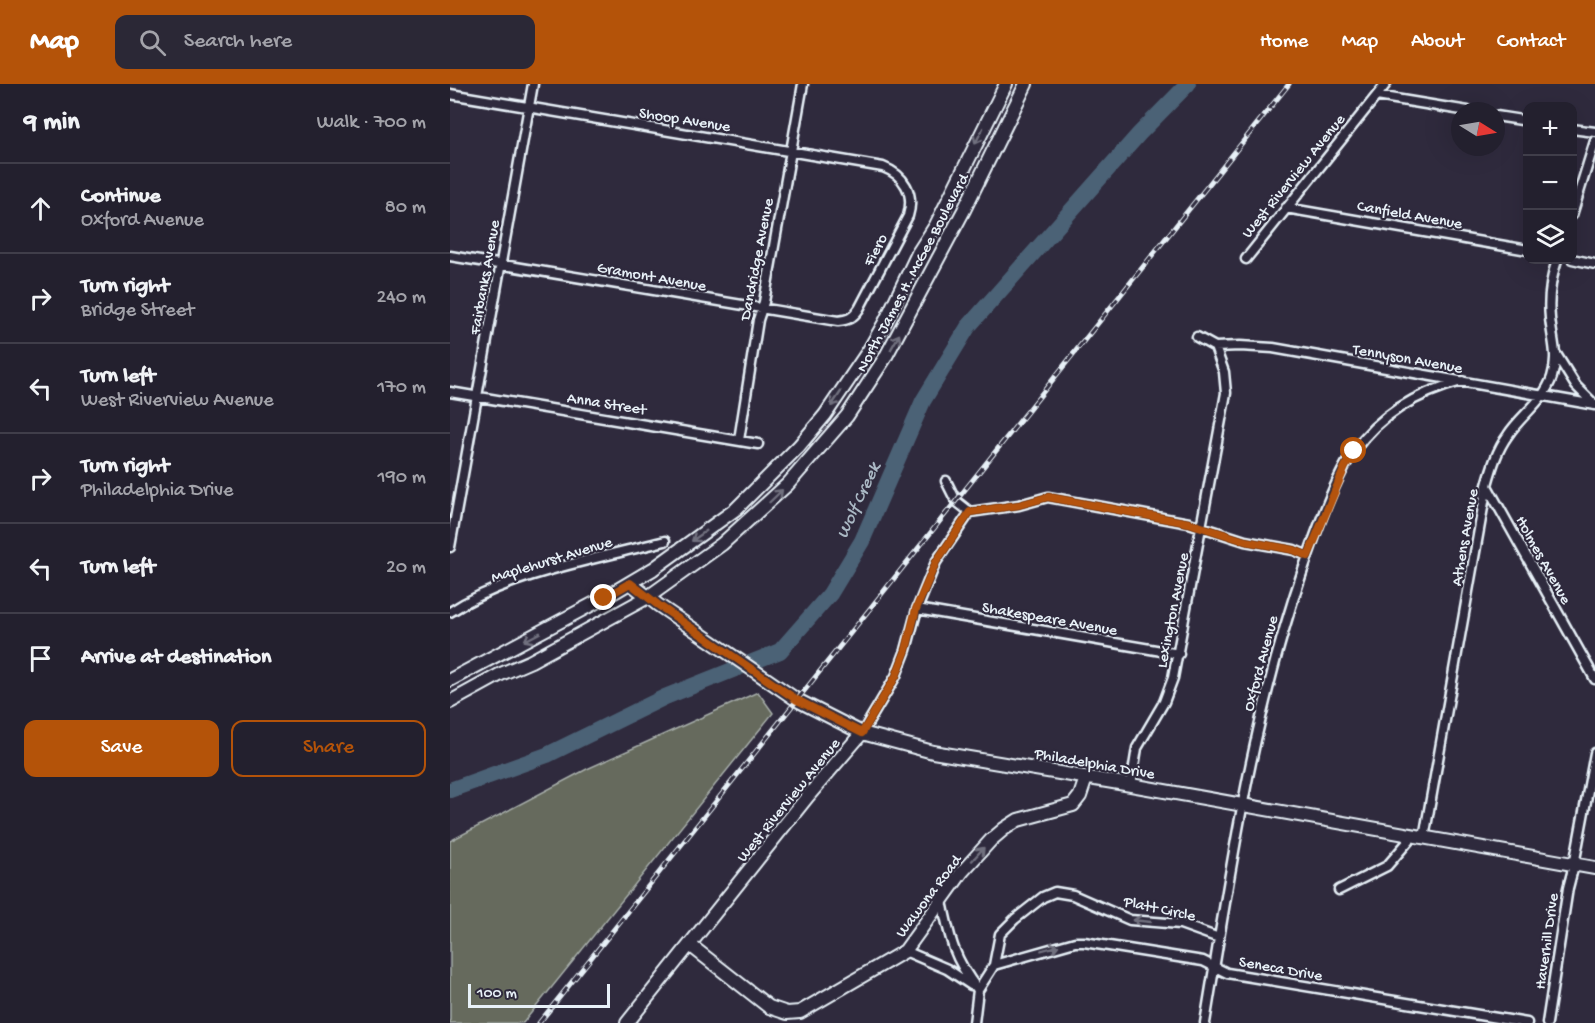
<!DOCTYPE html>
<html lang="en">
<head>
<meta charset="utf-8">
<style>
	body { margin:0; font-family:"Gochi Hand",sans-serif; background:#2b2836; color:#f1f3f6 }
	.controls { position:absolute; right:18px; top:18px; display:grid; overflow:hidden; border-radius:12px; box-shadow:0 6px 24px #0002 }
	.controls button { width:54px; height:54px; display:grid; place-items:center; padding:0; border:0; border-bottom:2px solid #403e4a; background:#23202e; color:#f1f3f6; font:30px sans-serif }
	.compass { position:absolute; left:1001px; top:18px; width:54px; height:54px; border-radius:50%; background:#23202e; box-shadow:0 6px 24px #0002; rotate:101deg }
	.scale { position:absolute; left:18px; bottom:15px; width:142px; box-sizing:border-box; padding-left:6px; border:3px solid #e8f1f8; border-top:0; font-size:16px; line-height:21px; white-space:nowrap; color:#e8f1f8; -webkit-text-stroke:4px #2f2a3d; paint-order:stroke }
	.stop { position:absolute; width:18px; height:18px; margin:-14px; border:4px solid #b45309; border-radius:50%; background:#fff }
	.stop.end { background:#b45309; border-color:#fff; box-shadow:0 2px 6px #0008 }
	.list { margin:0; padding:0; list-style:none }
	h2 { display:flex; justify-content:space-between; align-items:center; height:78px; margin:0; padding:0 24px; font-size:26px }
	h2 small { font-size:20px; font-weight:400; color:#a3a3aa }
	.list li { display:grid; grid-template-columns:39px 1fr auto; gap:18px; align-items:center; box-sizing:border-box; height:90px; padding:0 24px; border-top:2px solid #403e4a }
	.list b { display:block; font-size:22px; white-space:nowrap }
	.list p { margin:0; font-size:20px; white-space:nowrap; color:#a3a3aa }
	.list em { font-size:20px; font-style:normal; color:#a3a3aa }
	.actions { display:flex; gap:12px; padding:18px 24px }
	.actions a { flex:1; padding:14px 0; border:2px solid #b45309; border-radius:12px; text-align:center; font-size:21px; color:#b45309 }
	.actions .main { background:#b45309; color:#fff }
	.icon { flex:none; width:33px; height:33px; fill:none; stroke:currentColor; stroke-width:2; stroke-linecap:round; stroke-linejoin:round }
	.map { position:relative; flex:none; width:1145px; height:939px; overflow:hidden }
	header { display:flex; align-items:center; gap:36px; box-sizing:border-box; height:84px; padding:0 30px; background:#b45309; color:#fff }
	header strong { font-size:28px }
	nav { display:flex; gap:33px; margin-inline-start:auto; font-size:21px }
	.search { width:420px; height:54px; background:#2b2836; display:flex; align-items:center; gap:15px; box-sizing:border-box; padding:0 21px; border-radius:12px; color:#a3a3aa; font-size:22px }
	main { display:flex }
	aside { flex:1; background:#23202e }
	.map>svg:first-child { display:block }
	.green { fill:#666b5d; stroke:#a7aeaa; stroke-width:1.5 }
	.lines { fill:none; stroke-linecap:round; stroke-linejoin:round }
	.river { stroke:#4c6276; stroke-width:16 }
	.street-casing { stroke:#e8f1f8; stroke-width:13 }
	.secondary-casing { stroke:#e8f1f8; stroke-width:16 }
	.street { stroke:#2f2a3d; stroke-width:8 }
	.secondary { stroke:#2f2a3d; stroke-width:12 }
	.rail-casing { stroke:#e8f1f8; stroke-width:5 }
	.rail { stroke:#2f2a3d; stroke-width:3; stroke-dasharray:9; stroke-linecap:butt }
	.oneway { stroke:#70707e }
	.route { stroke:#b45309; stroke-width:8 }
	.labels { text-anchor:middle; stroke-width:4.5; stroke-linejoin:round; paint-order:stroke }
	.street-label { font-size:16px; fill:#e8f1f8; stroke:#2f2a3d }
	.water-label { font-size:18px; font-style:italic; fill:#aab8c4; stroke:#2f2a3d }
</style>
</head>
<body>
<header>
<strong>Map</strong>
<div class="search"><svg class="icon" aria-label="search" viewBox="0 0 24 24"><circle cx="10" cy="10" r="6"/><path d="M15 15l6 6"/></svg>Search here</div>
<nav><a>Home</a><a>Map</a><a>About</a><a>Contact</a></nav>
</header>
<main>
<aside>
<h2>9 min<small>Walk · 700 m</small></h2>
<ul class="list">
<li><svg class="icon" aria-label="ahead" viewBox="0 0 24 24"><path d="M12 20V5M6 11l6-6 6 6"/></svg><div><b>Continue</b><p>Oxford Avenue</p></div><em>80 m</em></li>
<li><svg class="icon" aria-label="right" viewBox="0 0 24 24"><path d="M7 20v-9h11M14 6l5 5-5 5"/></svg><div><b>Turn right</b><p>Bridge Street</p></div><em>240 m</em></li>
<li><svg class="icon" aria-label="left" viewBox="0 0 24 24"><path d="M17 20v-9H6M10 6l-5 5 5 5"/></svg><div><b>Turn left</b><p>West Riverview Avenue</p></div><em>170 m</em></li>
<li><svg class="icon" aria-label="right" viewBox="0 0 24 24"><path d="M7 20v-9h11M14 6l5 5-5 5"/></svg><div><b>Turn right</b><p>Philadelphia Drive</p></div><em>190 m</em></li>
<li><svg class="icon" aria-label="left" viewBox="0 0 24 24"><path d="M17 20v-9H6M10 6l-5 5 5 5"/></svg><div><b>Turn left</b></div><em>20 m</em></li>
<li><svg class="icon" aria-label="arrive" viewBox="0 0 24 24"><path d="M6 21V4h12l-3 4 3 4H6"/></svg><div><b>Arrive at destination</b></div></li>
</ul>
<div class="actions"><a class="main">Save</a><a>Share</a></div>
</aside>
<div class="map">
<svg width="1145" height="939" viewBox="0 0 1145 939">
	<rect width="100%" height="100%" fill="#2f2a3d"/>
	<filter id="ink" filterUnits="userSpaceOnUse"><feTurbulence type="fractalNoise" baseFrequency=".0167" numOctaves="2"/><feDisplacementMap in="SourceGraphic" scale="12" xChannelSelector="R" yChannelSelector="G"/><feConvolveMatrix kernelMatrix="1 2 1 2 8 2 1 2 1" color-interpolation-filters="sRGB"/></filter>
	<g filter="url(#ink)">
		<path class="green" d="M308,608L323,629L73,939H0V757L137,685Z"/>
		<g class="lines">
			<path class="river" d="M0,706L97,671L215,613L330,567L380,510L412,457L473,317L518,243L689,50L738,0"/>
			<defs>
				<path id="street" d="M0,10L433,83C454,91 465,109 458,132L409,225C403,234 398,236 388,237L0,172
					M927,12L1018,27
					M1046,32L1078,37
					M1122,45L1145,48
					M836,124L1078,166
					M1122,131L1145,57
					M796,175L936,0
					M1122,175L1145,180
					M765,263L790,262L823,264L1145,321
					M1106,270L1126,302L1145,321
					M0,308L308,360
					M289,356L308,236L314,218L353,0
					M496,397L506,417L520,428L569,421L598,413L739,439L795,457L844,466L858,472
					M1037,402L1145,595
					M0,463L83,0
					M467,525L729,570
					M0,528C60,489 146,475 215,457
					M412,649L446,592L456,566L467,525L486,478L520,428
					M681,701L687,664L714,618L723,594L776,309L774,288L765,263L747,253
					M974,754L1037,401C1042,383 1047,366 1058,351C1071,331 1094,317 1102,293C1109,271 1102,256 1100,234C1098,214 1101,194 1107,176
					M889,806L937,782L962,753
					M492,817C500,856 504,875 528,906
					M455,867L497,885L521,901
					M544,881L550,850L565,835L593,813L605,808L623,811L680,836L730,840L769,854
					M524,939L528,906L544,881L625,858H634L753,877L777,889L1077,939
					M755,939C781,784 802,633 854,483C866,449 884,396 904,367C930,330 970,308 1012,297
					M1097,939L1118,804L1124,781L1145,669"/>
				<path id="secondary" d="M180,499L208,521L347,616L412,649L483,668L681,701L1145,784
					M0,596L154,514L203,485L286,425L349,362L375,331L419,266L435,238L468,169L486,141L556,0
					M0,618L51,590L81,577L198,513L272,460L338,400L397,332L435,274L514,126L576,0
					M240,861L319,923L337,929L350,928L455,867L512,788L541,756L554,745L568,736L623,721L630,712L636,694
					M177,939L358,712L412,649"/>
			</defs>
			<use href="#street" class="street-casing"/>
			<use href="#secondary" class="secondary-casing"/>
			<use href="#street" class="street"/>
			<use href="#secondary" class="secondary"/>
			<defs>
				<path id="rail" d="M89,939L839,0"/>
			</defs>
			<use href="#rail" class="rail-casing"/>
			<use href="#rail" class="rail"/>
		</g>
		<defs><path id="oneway-shaft" d="M-6 0H5M1.5-3L5.5 0L1.5 3" fill="none" stroke-width="1.6" stroke-linecap="round" stroke-linejoin="round" transform="scale(1.5)"/></defs>
		<g class="oneway">
			<use href="#oneway-shaft" transform="translate(529 52) rotate(117)"/>
			<use href="#oneway-shaft" transform="translate(445 258) rotate(-60)"/>
			<use href="#oneway-shaft" transform="translate(386 315) rotate(124)"/>
			<use href="#oneway-shaft" transform="translate(326 412) rotate(-44)"/>
			<use href="#oneway-shaft" transform="translate(249 452) rotate(145)"/>
			<use href="#oneway-shaft" transform="translate(82 553) rotate(152)"/>
			<use href="#oneway-shaft" transform="translate(528 770) rotate(-48)"/>
			<use href="#oneway-shaft" transform="translate(692 837) rotate(-174)"/>
			<use href="#oneway-shaft" transform="translate(600 864) rotate(-15)"/>
		</g>
	</g>
	<g class="lines" filter="url(#ink)">
		<path class="route" d="M154,514L180,499L208,521L347,616L412,649L446,592L456,566L466,525L486,478L520,428L569,421L598,413L739,439L795,457L844,466L858,472L895,383L904,367"/>
	</g>
	<g class="labels">
		<g class="street-label">
			<text transform="translate(235 34) rotate(9)" y="6">Shoop Avenue</text>
			<text transform="translate(842 91) rotate(-51)" y="6">West Riverview Avenue</text>
			<text transform="translate(960 129) rotate(10)" y="6">Canfield Avenue</text>
			<text transform="translate(424 165) rotate(-62)" y="6">Fiero</text>
			<text transform="translate(305 175) rotate(-79)" y="6">Dandridge Avenue</text>
			<text transform="translate(461 188) rotate(-62)" y="6">North James H. McGee Boulevard</text>
			<text transform="translate(202 191) rotate(10)" y="6">Gramont Avenue</text>
			<text transform="translate(33 193) rotate(-80)" y="6">Fairbanks Avenue</text>
			<text transform="translate(958 273) rotate(10)" y="6">Tennyson Avenue</text>
			<text transform="translate(157 318) rotate(9)" y="6">Anna Street</text>
			<text transform="translate(1013 453) rotate(-80)" y="6">Athens Avenue</text>
			<text transform="translate(101 474) rotate(-17)" y="6">Maplehurst Avenue</text>
			<text transform="translate(1095 475) rotate(61)" y="6">Holmes Avenue</text>
			<text transform="translate(721 526) rotate(-79)" y="6">Lexington Avenue</text>
			<text transform="translate(600 533) rotate(10)" y="6">Shakespeare Avenue</text>
			<text transform="translate(809 579) rotate(-75)" y="6">Oxford Avenue</text>
			<text transform="translate(645 678) rotate(10)" y="6">Philadelphia Drive</text>
			<text transform="translate(337 715) rotate(-51)" y="6">West Riverview Avenue</text>
			<text transform="translate(477 811) rotate(-53)" y="6">Wawona Road</text>
			<text transform="translate(710 823) rotate(12)" y="6">Platt Circle</text>
			<text transform="translate(1095 857) rotate(-82)" y="6">Haverhill Drive</text>
			<text transform="translate(831 883) rotate(10)" y="6">Seneca Drive</text>
		</g>
		<g class="water-label">
			<text transform="translate(407 416) rotate(-65)" y="6">Wolf Creek</text>
		</g>
	</g>
</svg>
<div class="controls">
<button>+</button>
<button>−</button>
<button><svg class="icon" aria-label="layers" viewBox="0 0 24 24"><path d="M12 4l9 5-9 5-9-5zM3 14l9 5 9-5"/></svg></button>
</div>
<svg class="compass" viewBox="-18 -18 36 36"><path d="M0-13l5 13h-10z" fill="#e53935"/><path d="M0 13l5-13h-10z" fill="#a3a3aa"/></svg>
<div class="scale">100 m</div>
<div class="stop" style="left:904px;top:367px"></div>
<div class="stop end" style="left:154px;top:514px"></div>
</div>
</main>
</body>
</html>
